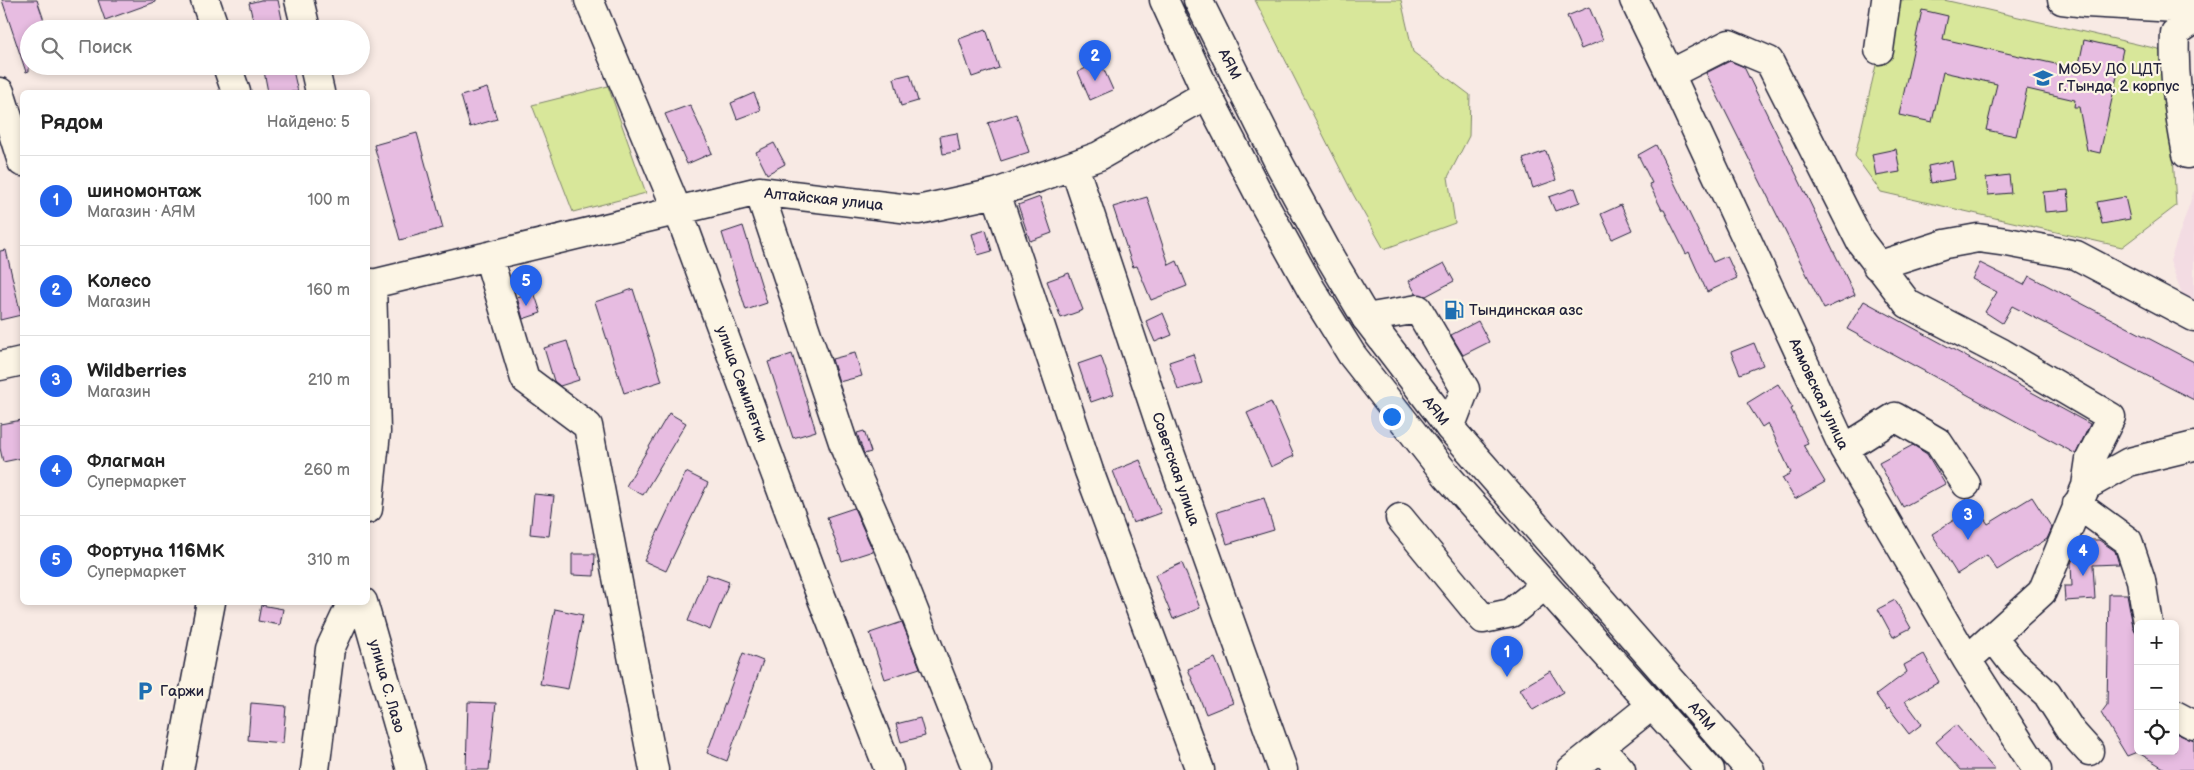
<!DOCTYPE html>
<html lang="ru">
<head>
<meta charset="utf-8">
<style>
	body { margin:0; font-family:"Balsamiq Sans",sans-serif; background:#f6f6f6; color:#222 }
	.controls { position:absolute; right:15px; bottom:15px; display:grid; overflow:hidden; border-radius:8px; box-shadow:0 2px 8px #0003 }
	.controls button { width:45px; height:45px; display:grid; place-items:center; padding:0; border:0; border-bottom:1px solid #e0e0e0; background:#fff; color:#222; font:25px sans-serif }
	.you { position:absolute; left:1391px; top:416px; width:18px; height:18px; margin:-12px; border:4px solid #fff; border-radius:50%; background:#1a73e8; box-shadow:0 0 0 8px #1a73e833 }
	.badge { display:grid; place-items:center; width:32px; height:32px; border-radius:50%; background:#2563eb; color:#fff; font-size:16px; font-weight:700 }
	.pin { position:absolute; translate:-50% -41px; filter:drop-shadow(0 1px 2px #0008) }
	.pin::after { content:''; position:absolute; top:26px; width:18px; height:15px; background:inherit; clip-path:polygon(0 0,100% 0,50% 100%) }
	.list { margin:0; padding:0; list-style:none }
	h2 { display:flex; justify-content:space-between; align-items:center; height:65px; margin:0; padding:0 20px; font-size:21px }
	h2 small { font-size:16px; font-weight:400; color:#767676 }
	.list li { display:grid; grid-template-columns:32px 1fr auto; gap:15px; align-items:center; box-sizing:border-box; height:90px; padding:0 20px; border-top:1px solid #e0e0e0 }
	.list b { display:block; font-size:19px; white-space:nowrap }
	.list p { margin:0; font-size:16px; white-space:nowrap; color:#767676 }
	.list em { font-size:16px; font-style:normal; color:#767676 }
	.icon { flex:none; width:28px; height:28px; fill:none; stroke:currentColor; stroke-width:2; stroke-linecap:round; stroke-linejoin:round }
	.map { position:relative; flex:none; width:2194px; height:770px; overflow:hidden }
	.search { position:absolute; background:#fff; box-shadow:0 2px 8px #0003; left:20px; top:20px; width:350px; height:55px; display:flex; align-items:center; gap:12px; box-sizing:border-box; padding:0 18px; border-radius:28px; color:#767676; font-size:19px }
	.panel { position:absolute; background:#fff; box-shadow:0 2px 8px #0003; left:20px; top:90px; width:350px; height:515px; border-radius:8px }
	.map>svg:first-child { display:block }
	.built { fill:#f3dce3 }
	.green { fill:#d8e79a; stroke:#7d846a }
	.building { fill:#e7bce1; stroke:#22223b }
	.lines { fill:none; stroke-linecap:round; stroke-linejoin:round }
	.minor-casing { stroke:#22223b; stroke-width:31 }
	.highway-casing { stroke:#22223b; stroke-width:31 }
	.minor { stroke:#fcf5e5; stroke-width:28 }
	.highway { stroke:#fcf5e5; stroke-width:28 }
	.labels { text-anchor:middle; stroke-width:4.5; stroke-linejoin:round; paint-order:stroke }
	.street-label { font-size:15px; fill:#22223b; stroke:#fcf5e5 }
	.poi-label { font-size:15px; fill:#22223b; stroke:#fcf5e5; text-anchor:start }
</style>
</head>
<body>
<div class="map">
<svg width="2194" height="770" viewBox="0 0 2194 770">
	<rect width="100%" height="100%" fill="#f8eae4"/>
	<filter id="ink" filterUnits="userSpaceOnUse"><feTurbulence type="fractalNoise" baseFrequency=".02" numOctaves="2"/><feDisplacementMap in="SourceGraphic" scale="10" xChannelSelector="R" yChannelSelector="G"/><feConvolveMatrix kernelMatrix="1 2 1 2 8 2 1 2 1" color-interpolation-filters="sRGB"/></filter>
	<g filter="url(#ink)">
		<path class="built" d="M2194,191V300L2182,294L2170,261Z"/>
		<path class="green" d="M1255,0H1401L1413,52L1470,95L1469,136L1448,177L1455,223L1384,249L1353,194Z
			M1891,0H1944L2167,51L2176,206L2122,247L1881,192L1855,156Z
			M608,86L646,193L573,212L532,105Z"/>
		<path class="building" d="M2,0H37L47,29H29V71L26,72Z
			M98,0H155V2L105,20Z
			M261,0H278L284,29H255L249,3Z
			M1589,7L1603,40L1581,49L1567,16Z
			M1922,10L1948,16L1943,39L2078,69L2084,40L2123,49L2100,153L2087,150L2079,107H2074L2075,100L2027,89L2016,136L1986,130L1997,84L1943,72L1932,122L1899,115Z
			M986,29L999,68L972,77L959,39Z
			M1100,61L1113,90L1090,100L1078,72Z
			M1730,61L1744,67L1855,295L1824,309L1706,73Z
			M263,66H292L298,92H268Z
			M910,74L918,101L901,106L894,78Z
			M487,88L497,119L470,127L461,96Z
			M754,93L761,110L737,119L731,103Z
			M690,105L712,153L687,164L665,114Z
			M1016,114L1029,152L1001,161L988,123Z
			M417,133L443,228L400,240L374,145Z
			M957,133L960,151L943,154L940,136Z
			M774,143L785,164L767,174L756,152Z
			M1656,145L1713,262L1727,256L1737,278L1707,292L1689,252L1686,254L1664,210H1662L1649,184L1652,183L1638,155Z
			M1896,149L1900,172L1876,176L1872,154Z
			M1546,151L1556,180L1533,188L1523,159Z
			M1952,161L1955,179L1931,183L1928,166Z
			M2009,175L2011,193L1988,195L1986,178Z
			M1575,188L1580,202L1555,211L1549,197Z
			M2068,190L2070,210L2045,212L2043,192Z
			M1040,197L1052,233L1030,241L1018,205Z
			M1147,197L1169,265L1177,261L1187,286L1151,300L1137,266L1133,267L1113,207Z
			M2125,197L2130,219L2102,224L2097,202Z
			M1621,205L1632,230L1612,239L1601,214Z
			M743,226L767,303L746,310L722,233Z
			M986,230L992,251L978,255L972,234Z
			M6,250L21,315L0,320V251Z
			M1444,263L1454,281L1426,296L1416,294L1409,281Z
			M1980,263L2024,285L2029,276L2194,362V400L2012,306L2002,323L1985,312L1997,292L1972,279Z
			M1069,273L1083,310L1061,318L1047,281Z
			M633,289L662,381L624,393L595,302Z
			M534,292L541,313L523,319L517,297Z
			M1864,301L2090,424L2076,454L1847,329Z
			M1163,313L1172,335L1155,342L1146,321Z
			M1478,321L1489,342L1463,355L1451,335Z
			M567,341L579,380L560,386L554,381L544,348Z
			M1754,343L1763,365L1740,374L1731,352Z
			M855,353L862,376L839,382L832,359Z
			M792,354L816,431L793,438L768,362Z
			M1193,354L1202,383L1178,390L1169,362Z
			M1101,356L1114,394L1091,402L1078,364Z
			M1778,384L1793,408L1791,409L1808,443L1803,445L1825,482L1795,499L1782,478L1791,473L1768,423L1762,427L1747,403Z
			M1271,402L1294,456L1271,467L1247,413Z
			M669,413L686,423L643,495L626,486Z
			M22,420V458L3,462L0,448V424Z
			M864,431L871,452L864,454L857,433Z
			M1913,445L1927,454L1945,484L1903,507L1879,463Z
			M1140,460L1161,513L1133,523L1113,471Z
			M686,472L708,483L666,571L644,561Z
			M534,494L554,496L549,536L530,534Z
			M2032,497L2052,528L2047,539L1997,570L1987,555L1957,574L1932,534L1976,506L1988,524Z
			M1264,498L1274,530L1227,544L1217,512Z
			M854,508L873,551L842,561L827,517Z
			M2080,540H2099L2115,551L2119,564L2093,565L2095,599L2065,601L2064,586H2072L2071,564Z
			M572,554H595L594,576L572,575Z
			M1182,563L1200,608L1173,619L1155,575Z
			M707,574L729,582L710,630L688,621Z
			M2109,594H2127L2133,626L2138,635V751H2175V733L2194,741V770H2167L2137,752L2127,756L2101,713L2107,705Z
			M1895,600L1911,628L1893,637L1878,609Z
			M261,605L283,609L280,625L258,621Z
			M555,609L583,615L568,689L540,684Z
			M902,622L920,668L885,679L870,633Z
			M743,653L763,661L727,761L707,753Z
			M1924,654L1939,682L1905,701L1922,724L1909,734L1889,708L1887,710L1876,695L1907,672L1904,665Z
			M1215,658L1233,703L1206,714L1188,669Z
			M1550,671L1563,692L1533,710L1520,689Z
			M468,702L496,703L489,770H466Z
			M251,703L286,706L283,743L248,740Z
			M920,718L925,736L901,742L896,724Z
			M1956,725L1995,770H1960L1936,742Z"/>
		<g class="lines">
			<defs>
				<path id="minor" d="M205,0L215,29
					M299,0L306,29
					M589,0L683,224L814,578L889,770
					M1634,0L1670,74L1844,449L1967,660L2037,770
					M2062,0L2086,3L2194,9
					M1879,50L1886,0
					M227,66L236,92
					M314,66L320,92
					M1670,74L1729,44L1769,61L1860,241L1908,304L2002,353L2111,417L2090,459L2086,486
					M0,92L22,162
					M2187,154C2179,113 2173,74 2175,33L2194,20
					M1074,166L1164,436L1283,770
					M759,191L846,451L893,558L977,770
					M996,193L1089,471L1200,770
					M488,256L525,379L588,426L654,770
					M1877,266L1945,244L1978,238L2007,242L2076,255L2194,317
					M368,285L759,191L918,210L996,193L1099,156L1207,94
					M1366,318L1418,309L1465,389L1450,428
					M0,366L22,361
					M1844,449L1895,417L1938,442L1966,484
					M2077,504L2128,541L2141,580L2148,624
					M368,509L376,432L372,283
					M1400,518L1483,619L1511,613L1544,586
					M363,602L411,770
					M1993,637L2012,662L2047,694L2071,731L2089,751
					M1967,660L2042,592L2086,486L2129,462L2194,446
					M2175,715L2194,725
					M1601,748L1621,770
					M179,770L211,602
					M315,770L330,649L352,602
					M1571,770L1651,706"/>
				<path id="highway" d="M1164,0L1207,94L1263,202L1311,289L1352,355L1447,476L1710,770
					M1198,0L1280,165L1331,259L1366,318L1450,428L1750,770"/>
			</defs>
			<use href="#minor" class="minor-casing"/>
			<use href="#highway" class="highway-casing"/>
			<use href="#minor" class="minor"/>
			<use href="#highway" class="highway"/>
		</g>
	</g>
	<defs>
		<symbol id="school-bare" viewBox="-9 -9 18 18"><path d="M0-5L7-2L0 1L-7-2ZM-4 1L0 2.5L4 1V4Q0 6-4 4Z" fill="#1f6fb2" stroke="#fcf5e5" stroke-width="2.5" paint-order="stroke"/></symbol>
		<symbol id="fuel-bare" viewBox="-9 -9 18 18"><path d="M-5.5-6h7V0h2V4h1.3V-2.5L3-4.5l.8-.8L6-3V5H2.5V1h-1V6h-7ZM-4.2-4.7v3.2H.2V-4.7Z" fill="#1f6fb2" stroke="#fcf5e5" stroke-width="2.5" paint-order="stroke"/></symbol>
		<symbol id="parking-bare" viewBox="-9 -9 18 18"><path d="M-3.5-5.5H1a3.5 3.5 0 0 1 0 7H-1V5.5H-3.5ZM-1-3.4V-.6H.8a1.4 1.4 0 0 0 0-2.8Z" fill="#1f6fb2" stroke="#fcf5e5" stroke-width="2.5" paint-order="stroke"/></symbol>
	</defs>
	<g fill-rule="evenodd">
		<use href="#school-bare" x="2029" y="64" width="28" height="28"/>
		<use href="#fuel-bare" x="1440" y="296" width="28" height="28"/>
		<use href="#parking-bare" x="131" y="677" width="28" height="28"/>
	</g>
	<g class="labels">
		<g class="street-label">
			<text transform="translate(1230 64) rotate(63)" y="5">АЯМ</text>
			<text transform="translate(824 199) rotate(6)" y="5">Алтайская улица</text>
			<text transform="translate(742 384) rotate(70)" y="5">улица Семилетки</text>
			<text transform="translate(1819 394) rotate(65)" y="5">Аямовская улица</text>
			<text transform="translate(1436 411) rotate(52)" y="5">АЯМ</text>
			<text transform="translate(1176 469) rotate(71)" y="5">Советская улица</text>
			<text transform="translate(387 686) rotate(74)" y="5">улица С. Лазо</text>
			<text transform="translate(1702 716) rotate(49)" y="5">АЯМ</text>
		</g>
		<g class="poi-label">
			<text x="2058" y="74">МОБУ ДО ЦДТ<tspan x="2058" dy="17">г.Тында, 2 корпус</tspan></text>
			<text x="1469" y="315">Тындинская азс</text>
			<text x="160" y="696">Гаржи</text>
		</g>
	</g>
</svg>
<div class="controls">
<button>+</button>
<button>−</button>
<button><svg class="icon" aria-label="locate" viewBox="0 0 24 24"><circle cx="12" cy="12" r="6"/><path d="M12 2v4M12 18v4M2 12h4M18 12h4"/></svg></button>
</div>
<div class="you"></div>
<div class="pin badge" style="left:1507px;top:677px">1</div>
<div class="pin badge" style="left:1095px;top:81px">2</div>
<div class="pin badge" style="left:1968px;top:540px">3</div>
<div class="pin badge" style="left:2083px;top:576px">4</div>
<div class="pin badge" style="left:526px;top:306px">5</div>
<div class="search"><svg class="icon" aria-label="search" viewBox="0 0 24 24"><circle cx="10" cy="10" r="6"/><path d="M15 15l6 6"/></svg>Поиск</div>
<section class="panel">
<h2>Рядом<small>Найдено: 5</small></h2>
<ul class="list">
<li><span class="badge">1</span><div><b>шиномонтаж</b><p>Магазин · АЯМ</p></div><em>100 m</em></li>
<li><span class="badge">2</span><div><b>Колесо</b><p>Магазин</p></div><em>160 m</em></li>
<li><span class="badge">3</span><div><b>Wildberries</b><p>Магазин</p></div><em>210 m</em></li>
<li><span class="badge">4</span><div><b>Флагман</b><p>Супермаркет</p></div><em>260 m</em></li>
<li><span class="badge">5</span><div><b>Фортуна 116МК</b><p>Супермаркет</p></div><em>310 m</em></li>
</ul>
</section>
</div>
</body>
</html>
